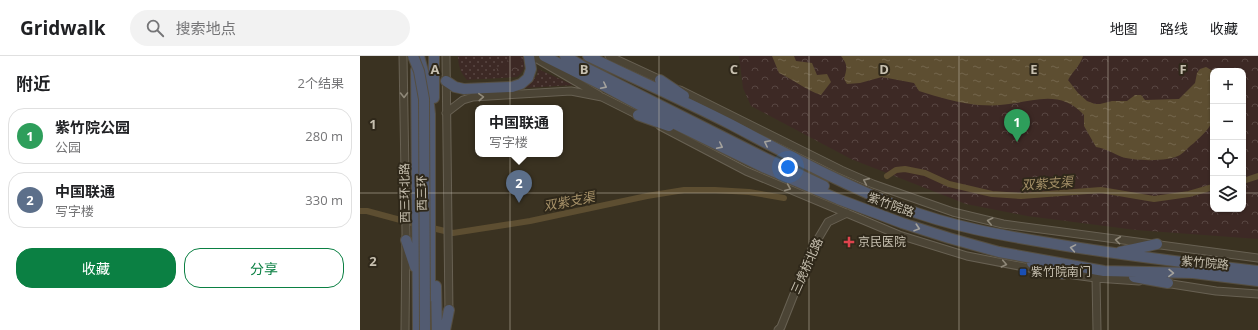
<!DOCTYPE html>
<html lang="zh">
<head>
<meta charset="utf-8">
<style>
	body { margin:0; font-family:"Open Sans","Noto Sans SC",sans-serif; background:#f2f2f2; color:#202124 }
	.controls { position:absolute; right:12px; top:12px; display:grid; overflow:hidden; border-radius:8px; box-shadow:0 1px 3px #0004 }
	.controls button { width:36px; height:36px; display:grid; place-items:center; padding:0; border:0; border-bottom:1px solid #e0e0e0; background:#fff; color:#202124; font:20px sans-serif }
	.you { position:absolute; left:428px; top:111px; width:14px; height:14px; margin:-10px; border:3px solid #fff; border-radius:50%; background:#1a73e8; box-shadow:0 0 0 6px #1a73e833 }
	.badge { display:grid; place-items:center; width:26px; height:26px; border-radius:50%; background:#0b8043; color:#fff; font-size:13px; font-weight:700 }
	.pin { position:absolute; translate:-50% -33px; filter:drop-shadow(0 1px 2px #0008) }
	.pin::after { content:''; position:absolute; top:21px; width:14px; height:12px; background:inherit; clip-path:polygon(0 0,100% 0,50% 100%) }
	.popup { position:absolute; left:115px; top:49px; width:88px; height:52px; box-sizing:border-box; display:grid; place-content:center; border-radius:8px; background:#fff; filter:drop-shadow(0 1px 3px #0005); font-size:13px; white-space:nowrap; color:#757577 }
	.popup b { font-size:15px; color:#202124 }
	.popup::after { content:''; position:absolute; left:50%; top:100%; margin-left:-8px; border:8px solid transparent; border-top-color:#fff }
	.list { margin:0; padding:0; list-style:none }
	h2 { display:flex; justify-content:space-between; align-items:center; height:52px; margin:0; padding:0 16px; font-size:17px }
	h2 small { font-size:13px; font-weight:400; color:#757577 }
	.list li { display:grid; grid-template-columns:26px 1fr auto; gap:12px; align-items:center; box-sizing:border-box; height:56px; margin:0 8px 8px; padding:0 8px; border:1px solid #e0e0e0; border-radius:16px }
	.list b { display:block; font-size:15px; white-space:nowrap }
	.list p { margin:0; font-size:13px; white-space:nowrap; color:#757577 }
	.list em { font-size:13px; font-style:normal; color:#757577 }
	.actions { display:flex; gap:8px; padding:12px 16px }
	.actions a { flex:1; padding:9px 0; border:1px solid #0b8043; border-radius:16px; text-align:center; font-size:14px; color:#0b8043 }
	.actions .main { background:#0b8043; color:#fff }
	.icon { flex:none; width:22px; height:22px; fill:none; stroke:currentColor; stroke-width:2; stroke-linecap:round; stroke-linejoin:round }
	.map { position:relative; flex:none; width:898px; height:274px; overflow:hidden }
	header { display:flex; align-items:center; gap:24px; box-sizing:border-box; height:56px; padding:0 20px; background:#fff; border-bottom:1px solid #e0e0e0 }
	header strong { font-size:19px }
	nav { display:flex; gap:22px; margin-inline-start:auto; font-size:14px }
	.search { width:280px; height:36px; background:#f2f2f2; display:flex; align-items:center; gap:10px; box-sizing:border-box; padding:0 14px; border-radius:22px; color:#757577; font-size:15px }
	main { display:flex }
	aside { flex:1; background:#fff }
	.map>svg:first-child { display:block }
	.grass { fill:url(#grass-dots) }
	.forest { fill:url(#forest-crowns); fill-rule:evenodd }
	.water { fill:url(#water-ripples) }
	.lines { fill:none; stroke-linecap:round; stroke-linejoin:round }
	.canal { stroke:#5d4e31; stroke-width:6 }
	.minor-casing { stroke:#686153; stroke-width:9 }
	.highway-casing { stroke:#554e40; stroke-width:12 }
	.minor { stroke:#4b4435; stroke-width:7 }
	.highway { stroke:#525b71; stroke-width:10 }
	.highway-bridge-casing { stroke:#554e40; stroke-width:12; stroke-linecap:butt }
	.highway-bridge { stroke:#525b71; stroke-width:10 }
	.oneway { stroke:#a4a29d }
	.oneway2 { stroke:#8f8879 }
	.grid { fill:none; stroke:#c7c0b0; stroke-width:1; stroke-opacity:0.55 }
	.health-dot { fill:#e0444e; stroke:#2f281a; stroke-width:1.5 }
	.transit-dot { fill:#1a4fb4; stroke:#2f281a; stroke-width:1.5 }
	.labels { text-anchor:middle; stroke-width:4; stroke-linejoin:round; paint-order:stroke }
	.street-label { font-size:12px; fill:#c7c0b0; stroke:#2f281a }
	.poi-label { font-size:12px; fill:#c7c0b0; stroke:#2f281a; text-anchor:start }
	.water-label { font-size:13px; font-style:italic; fill:#a69168; stroke:#2f281a }
	.grid-label { font-size:13px; text-anchor:middle; font-weight:bold; fill:#c7c0b0; stroke:#2f281a; stroke-width:4; stroke-linejoin:round; paint-order:stroke }
</style>
</head>
<body>
<header>
<strong>Gridwalk</strong>
<div class="search"><svg class="icon" aria-label="search" viewBox="0 0 24 24"><circle cx="10" cy="10" r="6"/><path d="M15 15l6 6"/></svg>搜索地点</div>
<nav><a>地图</a><a>路线</a><a>收藏</a></nav>
</header>
<main>
<aside>
<h2>附近<small>2个结果</small></h2>
<ul class="list">
<li><span class="badge" style="background:#2e9e5b">1</span><div><b>紫竹院公园</b><p>公园</p></div><em>280 m</em></li>
<li><span class="badge" style="background:#5c6f8a">2</span><div><b>中国联通</b><p>写字楼</p></div><em>330 m</em></li>
</ul>
<div class="actions"><a class="main">收藏</a><a>分享</a></div>
</aside>
<div class="map">
<svg width="898" height="274" viewBox="0 0 898 274">
	<defs>
		<pattern id="grass-dots" width="8" height="8" patternUnits="userSpaceOnUse"><rect width="8" height="8" fill="#3d2925"/><path d="M2 2h.1M6 6h.1" fill="none" stroke="#584642" stroke-width="1.8" stroke-linecap="round"/></pattern>
		<pattern id="forest-crowns" width="20" height="18" patternUnits="userSpaceOnUse"><rect width="20" height="18" fill="#3d2925"/><path d="M2 6a3 3 0 1 1 6 0M12 15a3 3 0 1 1 6 0" fill="none" stroke="#584642"/></pattern>
		<pattern id="water-ripples" width="26" height="14" patternUnits="userSpaceOnUse"><rect width="26" height="14" fill="#5d4e31"/><path d="M2 4q2-2 4 0t4 0M15 11q2-2 4 0t4 0" fill="none" stroke="#73664c"/></pattern>
	</defs>
	<rect width="100%" height="100%" fill="#3a3221"/>
	<path class="grass" d="M98,0H163C166,9 165,15 157,21L107,24C101,18 98,9 98,0Z
		M178,13L213,29L165,32L177,19Z"/>
	<path class="forest" d="M146,0H160L162,3L161,10L154,17L140,18L136,15L137,11L146,9L148,3Z
		M379,0H898V183L776,174L667,160L606,148L491,103L391,50L383,32ZM853,15H883V153H853Z"/>
	<path class="water" d="M412,0H434L436,5L452,7L457,19L467,18L471,26L461,39C446,34 434,24 419,17Z
		M481,0H723C720,10 713,15 708,24L718,37L727,45L735,48H740L752,45H767L775,39H781L785,44L819,43L835,27L837,17L840,13L846,11L853,15V63C850,73 841,80 834,87C829,90 825,96 820,99C808,106 775,105 762,101C752,97 747,93 736,91L724,70V59C699,31 670,47 640,49C633,50 625,49 618,49C598,47 578,41 559,35L554,27L522,21L500,27L487,28L484,23C487,12 488,9 481,0Z"/>
	<g class="lines">
		<path class="canal" d="M527,120L536,114L545,113L565,117L589,128L632,138L661,140L741,134L794,143L829,138L853,131
			M883,125L898,120
			M0,155H7L59,169
			M68,171L93,177L170,165L287,140L324,134H355L389,136L424,142"/>
		<defs>
			<path id="minor" d="M43,0L46,177L45,274
				M86,0L89,258
				M172,0L239,39
				M249,0L303,25
				M320,34L481,114L513,128L593,156L643,168L898,202
				M86,57L103,44L113,41L211,35L242,41L282,61
				M300,70L386,115L539,179L607,200L685,215
				M699,217L736,222L779,225
				M736,222L737,274
				M805,227L856,235L898,238
				M418,274L421,271L452,193L468,166L487,157"/>
			<path id="highway" d="M59,0L67,30L70,58V240
				M74,0V42
				M184,0L246,31L315,68L405,112L478,143L542,167L589,182L639,196L744,215L833,217L898,225
				M205,0L224,11L407,103L464,130
				M228,0C275,23 323,44 370,68C427,98 483,129 543,152C590,170 640,179 689,187C758,199 828,207 898,215
				M56,14L58,274
				M300,24L324,40
				M86,25L95,31L104,33L152,31L161,28L168,22L171,13L169,0
				M278,59L309,70
				M46,184L55,211
				M760,196L797,188
				M672,207L703,218
				M774,221L808,227
				M76,230L77,274
				M85,274L89,254"/>
		</defs>
		<use href="#minor" class="minor-casing"/>
		<use href="#highway" class="highway-casing"/>
		<use href="#minor" class="minor"/>
		<use href="#highway" class="highway"/>
		<defs>
			<path id="highway-bridge" d="M53,0L59,15L64,43L65,274"/>
		</defs>
		<use href="#highway-bridge" class="highway-bridge-casing"/>
		<use href="#highway-bridge" class="highway-bridge"/>
	</g>
	<defs><path id="oneway-chevron" d="M-2-3.5L2.5 0L-2 3.5" fill="none" stroke-width="1.6" stroke-linecap="round" stroke-linejoin="round"/></defs>
	<g class="oneway">
		<use href="#oneway-chevron" transform="translate(244 30) rotate(27)"/>
		<use href="#oneway-chevron" transform="translate(407 87) rotate(-153)"/>
		<use href="#oneway-chevron" transform="translate(360 90) rotate(26)"/>
		<use href="#oneway-chevron" transform="translate(557 172) rotate(18)"/>
		<use href="#oneway-chevron" transform="translate(713 192) rotate(-170)"/>
		<use href="#oneway-chevron" transform="translate(811 217) rotate(1)"/>
	</g>
	<g class="oneway2">
		<use href="#oneway-chevron" transform="translate(44 39) rotate(89)"/>
		<use href="#oneway-chevron" transform="translate(121 41) rotate(-3)"/>
		<use href="#oneway-chevron" transform="translate(506 125) rotate(-156)"/>
		<use href="#oneway-chevron" transform="translate(428 132) rotate(23)"/>
		<use href="#oneway-chevron" transform="translate(630 165) rotate(-167)"/>
		<use href="#oneway-chevron" transform="translate(758 184) rotate(-173)"/>
		<use href="#oneway-chevron" transform="translate(644 208) rotate(12)"/>
	</g>
	<path class="grid" d="M150,0V274M299,0V274M449,0V274M599,0V274M748,0V274M0,137H853M883,137H898"/>
	<path class="health-dot" d="M487 180h4v4h4v4h-4v4h-4v-4h-4v-4h4z"/>
	<rect class="transit-dot" x="659" y="212" width="8" height="8" rx="2"/>
	<g class="labels">
		<g class="street-label">
			<text transform="translate(45 137) rotate(-91)" y="4">西三环北路</text>
			<text transform="translate(62 137) rotate(-91)" y="4">西三环</text>
			<text transform="translate(531 149) rotate(20)" y="4">紫竹院路</text>
			<text transform="translate(845 207) rotate(5)" y="4">紫竹院路</text>
			<text transform="translate(447 210) rotate(-66)" y="4">三虎桥北路</text>
		</g>
		<g class="poi-label">
			<text x="498" y="190">京民医院</text>
			<text x="671" y="220">紫竹院南门</text>
		</g>
		<g class="water-label">
			<text transform="translate(687 127) rotate(-4)" y="5">双紫支渠</text>
			<text transform="translate(209 145) rotate(-11)" y="5">双紫支渠</text>
		</g>
	</g>
	<g class="grid-label">
		<text x="75" y="18">A</text>
		<text x="224" y="18">B</text>
		<text x="374" y="18">C</text>
		<text x="524" y="18">D</text>
		<text x="674" y="18">E</text>
		<text x="823" y="18">F</text>
		<text x="13" y="73">1</text>
		<text x="13" y="210">2</text>
	</g>
</svg>
<div class="controls">
<button>+</button>
<button>−</button>
<button><svg class="icon" aria-label="locate" viewBox="0 0 24 24"><circle cx="12" cy="12" r="6"/><path d="M12 2v4M12 18v4M2 12h4M18 12h4"/></svg></button>
<button><svg class="icon" aria-label="layers" viewBox="0 0 24 24"><path d="M12 4l9 5-9 5-9-5zM3 14l9 5 9-5"/></svg></button>
</div>
<div class="you"></div>
<div class="pin badge" style="left:657px;top:86px;background:#2e9e5b">1</div>
<div class="pin badge" style="left:159px;top:147px;background:#5c6f8a">2</div>
<div class="popup"><b>中国联通</b>写字楼</div>
</div>
</main>
</body>
</html>
